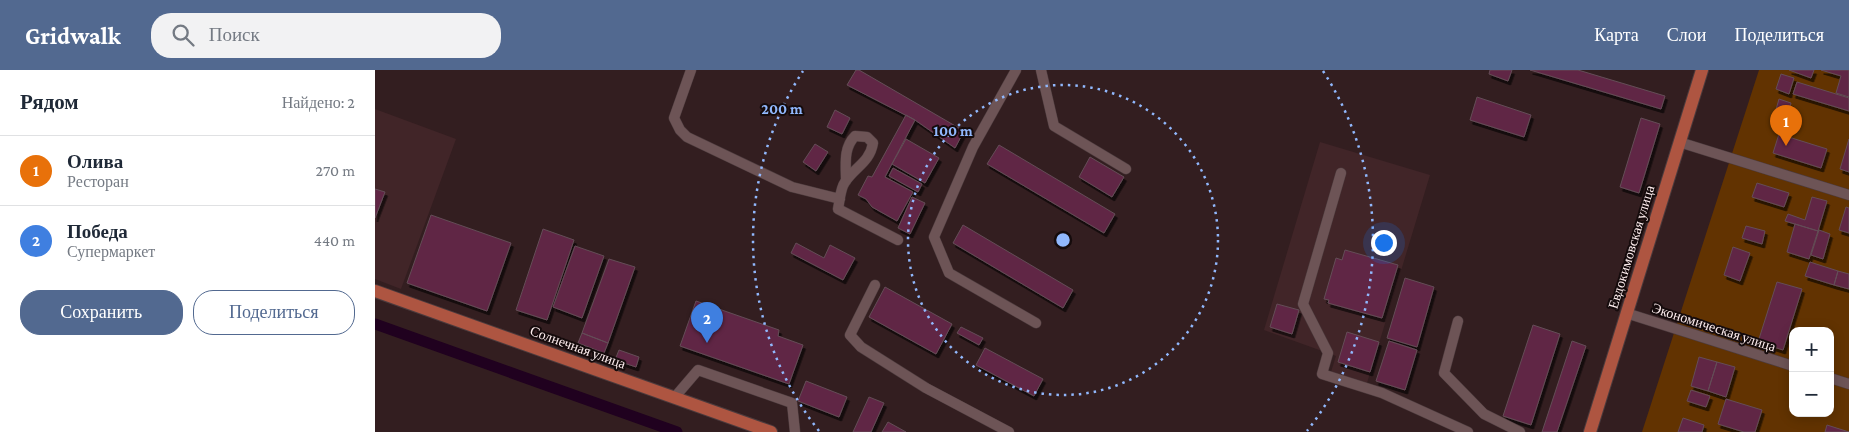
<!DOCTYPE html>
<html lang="ru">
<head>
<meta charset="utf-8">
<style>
	body { margin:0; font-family:"Crimson Pro",serif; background:#f2f2f3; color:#1f2937 }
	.controls { position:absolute; right:15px; bottom:15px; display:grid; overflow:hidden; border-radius:10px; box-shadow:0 2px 12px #0003 }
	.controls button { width:45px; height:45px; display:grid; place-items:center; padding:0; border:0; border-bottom:1px solid #e0e1e3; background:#fff; color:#1f2937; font:25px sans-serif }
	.you { position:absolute; left:1008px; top:172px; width:18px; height:18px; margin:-12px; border:4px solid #fff; border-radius:50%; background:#1a73e8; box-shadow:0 0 0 8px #1a73e833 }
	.badge { display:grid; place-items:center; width:32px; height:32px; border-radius:50%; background:#526990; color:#fff; font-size:16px; font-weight:700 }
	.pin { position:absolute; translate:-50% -41px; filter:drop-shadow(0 1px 2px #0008) }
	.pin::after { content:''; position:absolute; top:26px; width:18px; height:15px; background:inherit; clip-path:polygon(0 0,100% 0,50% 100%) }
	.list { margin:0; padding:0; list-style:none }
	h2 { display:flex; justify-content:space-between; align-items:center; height:65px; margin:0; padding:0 20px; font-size:21px }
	h2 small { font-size:16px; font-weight:400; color:#747a83 }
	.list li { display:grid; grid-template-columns:32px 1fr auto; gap:15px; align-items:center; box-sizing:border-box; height:70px; padding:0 20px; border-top:1px solid #e0e1e3 }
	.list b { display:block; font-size:19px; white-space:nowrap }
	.list p { margin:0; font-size:16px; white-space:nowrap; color:#747a83 }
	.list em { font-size:16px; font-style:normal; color:#747a83 }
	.actions { display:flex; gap:10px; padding:15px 20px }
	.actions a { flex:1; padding:11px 0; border:1px solid #526990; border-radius:20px; text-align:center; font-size:18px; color:#526990 }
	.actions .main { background:#526990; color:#fff }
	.icon { flex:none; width:28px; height:28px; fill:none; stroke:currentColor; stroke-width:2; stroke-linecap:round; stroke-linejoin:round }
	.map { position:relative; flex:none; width:1474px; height:362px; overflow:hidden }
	header { display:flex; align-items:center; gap:30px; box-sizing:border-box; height:70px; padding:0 25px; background:#526990; color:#fff }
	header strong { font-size:24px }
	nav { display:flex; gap:28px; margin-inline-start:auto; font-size:18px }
	.search { width:350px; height:45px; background:#f2f2f3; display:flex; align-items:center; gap:12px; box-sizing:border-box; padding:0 18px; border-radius:20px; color:#747a83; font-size:19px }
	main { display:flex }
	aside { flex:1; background:#fff }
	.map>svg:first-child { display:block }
	.built { fill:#412528 }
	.green { fill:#623301; fill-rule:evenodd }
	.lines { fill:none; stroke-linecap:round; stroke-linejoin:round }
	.canal { stroke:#20011f; stroke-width:11 }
	.building { fill:#612644; stroke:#644d57; filter:url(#shadow) }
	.minor-casing { stroke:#4c3b3d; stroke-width:11 }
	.major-casing { stroke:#4c3b3d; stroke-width:14 }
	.minor { stroke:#6d5456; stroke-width:10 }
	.major { stroke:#ae5541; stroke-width:12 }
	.ring { fill:none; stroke:#91b8fd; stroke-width:2.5; stroke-dasharray:2.5 5 }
	.labels { text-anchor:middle; stroke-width:4; stroke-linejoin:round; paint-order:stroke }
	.street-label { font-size:14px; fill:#ffeff0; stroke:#150b0c }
	.centre { fill:#91b8fd; stroke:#150b0c; stroke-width:2.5 }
	.ring-label { font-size:15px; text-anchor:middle; font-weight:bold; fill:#91b8fd; stroke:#150b0c; stroke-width:4; stroke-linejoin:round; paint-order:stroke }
</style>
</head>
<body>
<header>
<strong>Gridwalk</strong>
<div class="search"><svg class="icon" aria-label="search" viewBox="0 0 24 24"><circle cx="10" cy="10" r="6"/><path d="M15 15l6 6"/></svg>Поиск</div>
<nav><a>Карта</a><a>Слои</a><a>Поделиться</a></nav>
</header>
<main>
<aside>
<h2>Рядом<small>Найдено: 2</small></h2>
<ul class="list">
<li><span class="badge" style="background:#e8710a">1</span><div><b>Олива</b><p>Ресторан</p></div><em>270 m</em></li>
<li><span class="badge" style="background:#3f7fe0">2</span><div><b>Победа</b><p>Супермаркет</p></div><em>440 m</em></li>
</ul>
<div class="actions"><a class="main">Сохранить</a><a>Поделиться</a></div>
</aside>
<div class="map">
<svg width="1474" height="362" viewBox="0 0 1474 362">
	<defs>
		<filter id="shadow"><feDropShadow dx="2.5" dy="4" stdDeviation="0" flood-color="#0009"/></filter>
	</defs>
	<rect width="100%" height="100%" fill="#331e20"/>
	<path class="built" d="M0,39L81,69L26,219L0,209Z
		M945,72L1055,105L992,313L956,302L961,286L889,260Z"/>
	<path class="green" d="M1384,0H1474V362H1267ZM1418,261H1455V343H1418Z"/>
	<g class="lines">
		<path class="canal" d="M0,254L302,362"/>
	</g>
	<path class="building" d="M481,0H484L589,61L580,78L540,50L472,15Z
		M1115,0H1137L1133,11L1114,4Z
		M1155,0H1203L1290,26L1286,39Z
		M1414,0H1439L1436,8Z
		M1446,0H1474V27L1461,23L1466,6Z
		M1406,4L1419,8L1414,24L1401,19Z
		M1422,12L1474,28V41L1418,24Z
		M1102,27L1156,45L1149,67L1095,50Z
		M1404,29L1416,33L1411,54L1398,50Z
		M460,40L475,48L467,64L452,57Z
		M531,45L540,50L510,107L538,122L522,151L497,137L491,129L483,125L493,106L497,107Z
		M1266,48L1285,54L1264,123L1245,117Z
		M1404,64L1452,79L1446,98L1398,83Z
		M531,69L564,88L550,113L517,94Z
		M1474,69V102L1465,99Z
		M440,74L453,82L441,101L428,92Z
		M624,75L740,144L729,163L612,94Z
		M715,87L749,107L737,127L704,107Z
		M518,98L547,114L543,122L514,106Z
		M1382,113L1414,123L1409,137L1377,127Z
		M0,119L10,122L0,148Z
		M537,127L550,133L535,164L523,158Z
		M1437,127L1452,131L1443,161L1410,151L1413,144L1430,150Z
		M1471,137L1474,138V163L1464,160Z
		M56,145L136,173L112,241L32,213Z
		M1420,154L1443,161L1434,189L1412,182Z
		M588,155L698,220L688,238L578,173Z
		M1371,156L1390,161L1387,174L1367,168Z
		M168,159L199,170L172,250L141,240Z
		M1444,160L1455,164L1448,189L1436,185Z
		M421,173L449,188L455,175L480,188L468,210L416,183Z
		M200,176L229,186L207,248L178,237Z
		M1358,177L1375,183L1365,211L1349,205Z
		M970,180L1023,195L1007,248L953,233L954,230L949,229L961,188L967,190Z
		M234,189L260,197L233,273L207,263Z
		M1435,192L1463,201L1459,215L1430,206Z
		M1463,201L1474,204V219L1459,215Z
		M1030,208L1059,217L1042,277L1012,268Z
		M1402,212L1427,219L1408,280L1383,272Z
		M510,217L577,254L561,284L494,247Z
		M321,231L404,260L403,266L428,275L414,314L305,276Z
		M902,234L924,240L917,264L895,257Z
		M1158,255L1185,264L1156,355L1128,346Z
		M586,257L608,268L604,275L582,263Z
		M972,262L1004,272L995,302L963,292Z
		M207,263L233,273L229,283L203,273Z
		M1014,271L1042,280L1030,320L1001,311Z
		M1197,271L1211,276L1182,362H1167Z
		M610,278L668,309L659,326L601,295Z
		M244,280L264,287L261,297L240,290Z
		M1324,287L1342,292L1333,321L1316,316Z
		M1342,292L1360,297L1351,327L1333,321Z
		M431,311L472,327L464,347L423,331Z
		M1316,320L1335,326L1331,337L1312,331Z
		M494,327L509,333L496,362H478Z
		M1351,329L1387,340L1380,362H1369L1343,354Z
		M1308,348L1329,355L1327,362H1303Z
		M513,352L531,362H507Z
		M1452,355L1474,362H1450Z"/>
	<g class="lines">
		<defs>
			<path id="minor" d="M316,0L299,48L305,60L312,67L417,117L465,129
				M641,0L598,77L559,167L574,203L661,253
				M666,0L679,56L751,99
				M1304,72L1474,125
				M966,103L928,234L953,283L947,304L1007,323L1093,362
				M471,111C471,95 468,78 480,66L492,67L498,73C495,92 480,97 470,112C465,119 465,130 463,139L523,170
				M500,215L475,265L486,277L551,318L634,362
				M1251,243L1418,296
				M1083,251L1069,303L1109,344L1145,362
				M1455,308L1474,314
				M299,328L323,300L417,333L420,362"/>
			<path id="major" d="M0,221L396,362
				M1215,362L1327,0"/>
		</defs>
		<use href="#minor" class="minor-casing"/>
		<use href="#major" class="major-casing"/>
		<use href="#minor" class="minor"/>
		<use href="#major" class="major"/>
	</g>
	<g class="ring">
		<circle cx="688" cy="170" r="155"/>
		<path d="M444 361A310 310 0 0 1 428 1M948 1A310 310 0 0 1 932 361"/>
	</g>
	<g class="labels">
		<g class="street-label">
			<text transform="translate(1256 177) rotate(-73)" y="5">Евдокимовская улица</text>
			<text transform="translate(1339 257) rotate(18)" y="5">Экономическая улица</text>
			<text transform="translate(203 277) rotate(20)" y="5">Солнечная улица</text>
		</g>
	</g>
	<circle cx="688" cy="170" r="8" class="centre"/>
	<g class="ring-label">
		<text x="407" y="44">200 m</text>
		<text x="578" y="66">100 m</text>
	</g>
</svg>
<div class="controls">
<button>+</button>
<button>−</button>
</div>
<div class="you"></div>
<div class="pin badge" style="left:1411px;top:76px;background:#e8710a">1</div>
<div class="pin badge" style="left:332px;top:273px;background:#3f7fe0">2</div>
</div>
</main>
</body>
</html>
